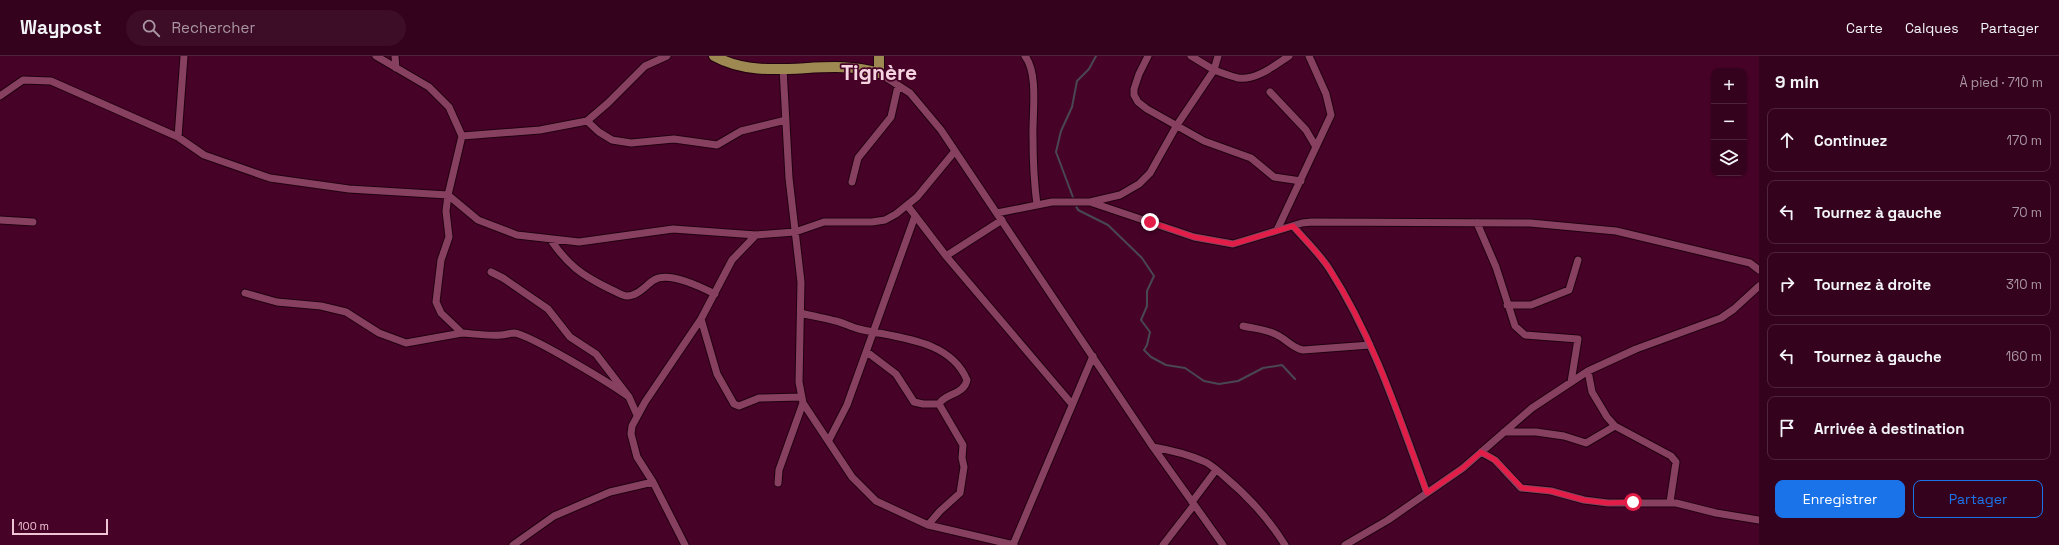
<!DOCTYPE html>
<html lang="fr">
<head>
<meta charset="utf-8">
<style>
	body { margin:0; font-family:"Space Grotesk",sans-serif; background:#3d0c27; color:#f1f3f6 }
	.controls { position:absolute; right:12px; top:12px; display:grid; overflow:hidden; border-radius:8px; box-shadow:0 1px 3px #0004 }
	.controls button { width:36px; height:36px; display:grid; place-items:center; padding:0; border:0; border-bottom:1px solid #4f243c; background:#35021e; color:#f1f3f6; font:20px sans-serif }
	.scale { position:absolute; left:12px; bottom:10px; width:96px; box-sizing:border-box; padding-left:4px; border:2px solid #efc4d4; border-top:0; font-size:11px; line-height:14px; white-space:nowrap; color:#efc4d4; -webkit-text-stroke:3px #470228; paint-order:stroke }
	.stop { position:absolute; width:12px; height:12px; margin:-9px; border:3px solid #e11d48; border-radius:50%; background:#fff }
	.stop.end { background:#e11d48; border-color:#fff; box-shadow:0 1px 4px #0008 }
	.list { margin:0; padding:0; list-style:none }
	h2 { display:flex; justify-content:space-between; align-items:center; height:52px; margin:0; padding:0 16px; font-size:17px }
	h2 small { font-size:13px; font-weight:400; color:#aa97a4 }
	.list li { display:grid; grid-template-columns:26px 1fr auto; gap:12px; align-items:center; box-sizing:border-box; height:64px; margin:0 8px 8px; padding:0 8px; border:1px solid #4f243c; border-radius:8px }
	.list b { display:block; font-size:15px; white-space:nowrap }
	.list em { font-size:13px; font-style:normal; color:#aa97a4 }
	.actions { display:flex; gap:8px; padding:12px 16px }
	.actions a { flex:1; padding:9px 0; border:1px solid #1a73e8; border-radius:8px; text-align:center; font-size:14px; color:#1a73e8 }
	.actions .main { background:#1a73e8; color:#fff }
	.icon { flex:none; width:22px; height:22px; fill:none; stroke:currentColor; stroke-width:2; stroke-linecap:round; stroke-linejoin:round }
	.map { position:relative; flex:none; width:1759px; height:489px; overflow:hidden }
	header { display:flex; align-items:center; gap:24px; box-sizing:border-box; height:56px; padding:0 20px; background:#35021e; border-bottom:1px solid #4f243c }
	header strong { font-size:19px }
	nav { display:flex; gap:22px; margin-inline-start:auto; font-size:14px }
	.search { width:280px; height:36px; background:#3d0c27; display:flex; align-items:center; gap:10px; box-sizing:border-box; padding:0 14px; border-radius:22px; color:#aa97a4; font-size:15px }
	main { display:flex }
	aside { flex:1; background:#35021e }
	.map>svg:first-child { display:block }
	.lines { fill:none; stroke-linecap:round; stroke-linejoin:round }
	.stream { stroke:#494752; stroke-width:2 }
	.street-casing { stroke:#200110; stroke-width:9 }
	.primary-casing { stroke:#200110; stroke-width:12 }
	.street { stroke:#884060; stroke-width:7 }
	.primary { stroke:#9f8952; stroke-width:10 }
	.route { stroke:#e11d48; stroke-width:5 }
	.labels { text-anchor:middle; stroke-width:3.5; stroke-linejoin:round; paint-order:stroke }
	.town-label { font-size:21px; font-weight:bold; fill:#f6d3e0; stroke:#470228 }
</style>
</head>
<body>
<header>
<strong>Waypost</strong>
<div class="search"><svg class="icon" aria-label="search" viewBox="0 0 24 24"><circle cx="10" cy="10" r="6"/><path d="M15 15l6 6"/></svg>Rechercher</div>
<nav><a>Carte</a><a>Calques</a><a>Partager</a></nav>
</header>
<main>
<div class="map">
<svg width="1759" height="489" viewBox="0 0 1759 489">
	<rect width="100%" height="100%" fill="#470228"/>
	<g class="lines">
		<path class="stream" d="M1074,144L1056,96L1061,75L1072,51L1077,25L1089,13L1096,0
			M1075,148L1078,154L1108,169L1142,202L1154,220L1147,235V250L1141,264L1150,276L1147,289L1144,294L1151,301L1166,309L1185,312L1204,325L1219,328L1238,325L1263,312L1282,309L1295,323"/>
		<defs>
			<path id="street" d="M376,0L429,31L449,51L462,80L448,139L446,155L449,181L441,204L436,246L441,257L462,277C475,278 488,280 501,279C505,279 510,277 514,277C529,278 613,329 629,341
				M395,0L396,12
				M1025,0C1039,18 1032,60 1033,82C1033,104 1034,126 1037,149
				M1148,0L1139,18L1134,33V39L1138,46L1147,53L1204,85L1251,102L1274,121L1301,125
				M1191,0L1214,14L1218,0
				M783,12L789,122L801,226L799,326L803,347L852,421L876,445L928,469L1014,489
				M879,17L910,37L941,74L1153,391L1223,489
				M1270,36L1306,74L1316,91
				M0,40L23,24L51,25L178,81L204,99L270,122L349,133L448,139L478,164L517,179L579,186L673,173L756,179L795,176L824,166H872L885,164L896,158L917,141L955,95
				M587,65L599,76L612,84L631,87L674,83L717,89L741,75L786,64
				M462,80L540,74L587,65L608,47L645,10L667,0
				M178,81L184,0
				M852,126L858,102L891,61L898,30
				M1090,146L1120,139L1139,128L1150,117L1177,69L1214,14C1222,17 1230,20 1238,22C1256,25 1275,9 1289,0
				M907,149L946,200L1071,347
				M997,157L1052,146H1090L1194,181L1233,188L1302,167L1312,166L1530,167L1616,175L1750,207L1759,214
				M0,164L33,166
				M1477,167L1496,211L1515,270L1525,279L1578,283L1571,326
				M1293,170C1305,184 1320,198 1330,214C1374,283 1399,361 1427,437
				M1277,174L1331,59L1326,38L1309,0
				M550,183C568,209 581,219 610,233C615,235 622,240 627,240C638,240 646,229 654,224C669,215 701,231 715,238
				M946,200L1002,164
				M491,216L503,222L548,253L570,281L596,298L629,341L637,359
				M245,237L277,246L321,250L346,256L379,277L406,287L462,277
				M1507,249H1531L1569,234L1578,204
				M801,257C812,260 824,262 836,265C844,267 851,271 859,273C897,282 950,283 967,324C964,339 945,337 939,348L963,389L962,402L964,411L960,437L940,455L928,469
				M701,263L717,318L734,348L739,350L759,342L802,341
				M1243,270C1255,273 1268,273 1279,280C1288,285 1293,292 1303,294L1370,289
				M867,296L896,318L914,346L923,348H939
				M1588,315L1592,336L1607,361L1615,370L1671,400L1676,406L1670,446
				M1504,376H1536L1564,380L1586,387L1615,370
				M829,384L847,349L915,160
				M1153,391C1170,394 1187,398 1203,405C1211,408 1218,415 1225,421C1249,441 1268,462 1285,489
				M1481,396L1495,404L1521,432L1551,435L1584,444L1608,447H1676L1716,457L1759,464
				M778,427L779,414L803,347
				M1192,446L1216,414
				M513,489L554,460L610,436L653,426
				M685,489L653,426L637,401L631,378L632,370L645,346L701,263L732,204L756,179
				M1013,489L1093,300
				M1163,489L1194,449
				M1345,489L1388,464L1463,412L1532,352L1588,315L1636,293L1721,262L1734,253L1759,230"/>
			<path id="primary" d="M714,0C764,28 826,0 879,17V0"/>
		</defs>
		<use href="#street" class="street-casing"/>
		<use href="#primary" class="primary-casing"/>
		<use href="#street" class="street"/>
		<use href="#primary" class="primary"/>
	</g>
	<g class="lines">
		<path class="route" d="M1150,166L1194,181L1233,188L1293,170C1305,184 1320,198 1330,214C1374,282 1399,361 1427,437L1463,412L1481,396L1495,404L1522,432L1551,435L1584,444L1608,447L1633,446"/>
	</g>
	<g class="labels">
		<g class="town-label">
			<text x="879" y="24">Tignère</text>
		</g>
	</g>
</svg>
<div class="controls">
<button>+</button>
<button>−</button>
<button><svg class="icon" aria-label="layers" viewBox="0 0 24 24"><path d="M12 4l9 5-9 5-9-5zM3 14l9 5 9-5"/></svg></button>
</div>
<div class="scale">100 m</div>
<div class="stop" style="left:1633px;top:446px"></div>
<div class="stop end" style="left:1150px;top:166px"></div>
</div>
<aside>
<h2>9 min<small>À pied · 710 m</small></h2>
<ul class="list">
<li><svg class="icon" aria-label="ahead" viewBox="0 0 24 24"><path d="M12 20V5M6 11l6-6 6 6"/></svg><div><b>Continuez</b></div><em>170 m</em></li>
<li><svg class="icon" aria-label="left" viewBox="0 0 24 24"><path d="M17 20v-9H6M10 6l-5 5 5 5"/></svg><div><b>Tournez à gauche</b></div><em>70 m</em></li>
<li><svg class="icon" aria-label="right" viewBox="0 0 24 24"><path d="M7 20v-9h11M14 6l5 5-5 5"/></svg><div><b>Tournez à droite</b></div><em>310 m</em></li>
<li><svg class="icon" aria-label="left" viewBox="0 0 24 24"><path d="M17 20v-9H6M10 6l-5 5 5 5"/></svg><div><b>Tournez à gauche</b></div><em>160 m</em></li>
<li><svg class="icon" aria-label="arrive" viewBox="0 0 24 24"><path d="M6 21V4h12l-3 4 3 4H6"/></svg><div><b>Arrivée à destination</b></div></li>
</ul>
<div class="actions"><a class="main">Enregistrer</a><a>Partager</a></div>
</aside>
</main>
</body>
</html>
